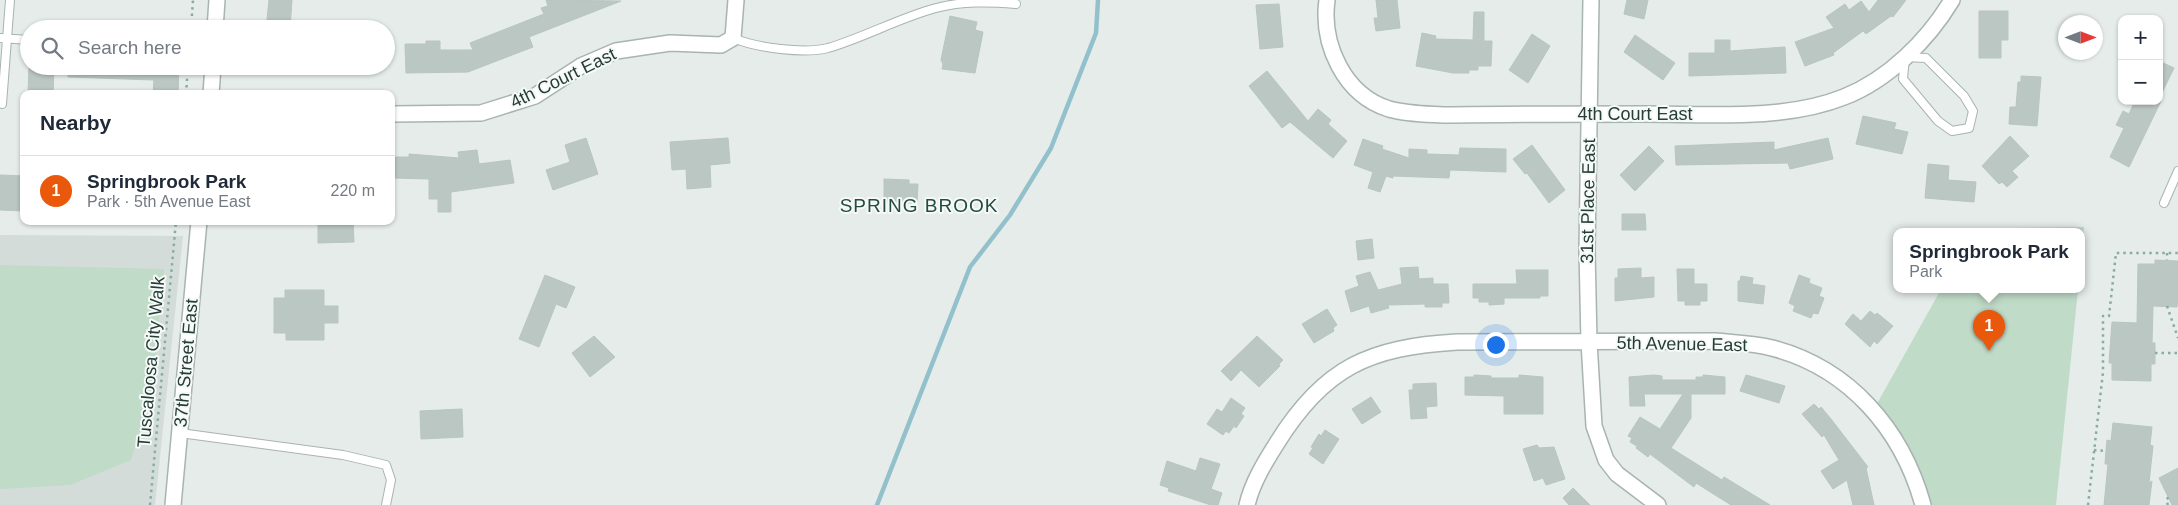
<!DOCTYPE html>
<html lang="en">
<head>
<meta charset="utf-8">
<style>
	body { margin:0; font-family:Arial,sans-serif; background:#f6f6f7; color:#1f2937 }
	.controls { position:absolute; right:15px; top:15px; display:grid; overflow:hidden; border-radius:10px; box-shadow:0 1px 4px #0004 }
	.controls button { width:45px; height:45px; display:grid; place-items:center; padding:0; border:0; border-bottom:1px solid #e0e1e3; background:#fff; color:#1f2937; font:25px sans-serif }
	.compass { position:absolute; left:2058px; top:15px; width:45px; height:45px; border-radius:50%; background:#fff; box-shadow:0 1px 4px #0004; rotate:90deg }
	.you { position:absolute; left:1495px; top:344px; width:18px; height:18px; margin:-12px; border:4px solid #fff; border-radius:50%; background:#1a73e8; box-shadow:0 0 0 8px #1a73e833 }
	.badge { display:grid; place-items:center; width:32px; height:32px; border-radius:50%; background:#ea580c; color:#fff; font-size:16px; font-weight:700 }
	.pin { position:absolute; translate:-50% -41px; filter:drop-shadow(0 1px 2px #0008) }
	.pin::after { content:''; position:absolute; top:26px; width:18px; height:15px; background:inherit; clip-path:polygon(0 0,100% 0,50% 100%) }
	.popup { position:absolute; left:1893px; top:228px; width:192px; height:65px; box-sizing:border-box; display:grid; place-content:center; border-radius:10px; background:#fff; filter:drop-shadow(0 1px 4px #0005); font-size:16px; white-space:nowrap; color:#747a83 }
	.popup b { font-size:19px; color:#1f2937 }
	.popup::after { content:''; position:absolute; left:50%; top:100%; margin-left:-10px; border:10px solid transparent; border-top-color:#fff }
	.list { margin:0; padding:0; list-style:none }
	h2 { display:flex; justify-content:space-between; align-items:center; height:65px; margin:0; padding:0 20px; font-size:21px }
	h2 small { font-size:16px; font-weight:400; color:#747a83 }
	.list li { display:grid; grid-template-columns:32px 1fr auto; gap:15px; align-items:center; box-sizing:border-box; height:70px; padding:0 20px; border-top:1px solid #e0e1e3 }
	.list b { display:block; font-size:19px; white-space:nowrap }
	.list p { margin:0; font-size:16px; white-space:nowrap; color:#747a83 }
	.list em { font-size:16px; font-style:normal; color:#747a83 }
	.icon { flex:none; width:28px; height:28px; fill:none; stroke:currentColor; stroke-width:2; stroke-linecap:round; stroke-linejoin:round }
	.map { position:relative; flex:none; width:2178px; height:505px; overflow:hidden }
	.search { position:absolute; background:#fff; box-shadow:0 1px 4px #0004; left:20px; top:20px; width:375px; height:55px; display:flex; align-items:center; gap:12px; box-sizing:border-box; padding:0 18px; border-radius:28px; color:#747a83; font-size:19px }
	.panel { position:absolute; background:#fff; box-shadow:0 1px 4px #0004; left:20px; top:90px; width:375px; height:135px; border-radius:10px }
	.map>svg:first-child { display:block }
	.built { fill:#d3dcd8 }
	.green { fill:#c0dbc8 }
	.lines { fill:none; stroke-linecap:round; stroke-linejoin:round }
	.stream { stroke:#93c1cb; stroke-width:4.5 }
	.building { fill:#bac7c2; stroke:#b8c5c0 }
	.service-casing { stroke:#a8b4b0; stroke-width:10 }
	.minor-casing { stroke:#a8b4b0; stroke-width:18 }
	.tertiary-casing { stroke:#a8b4b0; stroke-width:18 }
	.path { stroke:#89aca2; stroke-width:2.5; stroke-dasharray:2.5 4; stroke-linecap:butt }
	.service { stroke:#fff; stroke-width:8 }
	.minor { stroke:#fff; stroke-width:15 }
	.tertiary { stroke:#fff; stroke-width:15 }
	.labels { text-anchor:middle; stroke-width:4; stroke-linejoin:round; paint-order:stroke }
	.street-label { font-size:18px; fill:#263c36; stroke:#f5f9f7 }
	.neighbourhood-label { font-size:19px; letter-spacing:1px; fill:#244c43; stroke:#f5f9f7 }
</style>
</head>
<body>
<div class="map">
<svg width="2178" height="505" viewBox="0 0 2178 505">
	<rect width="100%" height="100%" fill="#e5ece9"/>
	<path class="built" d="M0,235L183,236L155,505H0Z"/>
	<path class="green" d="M2084,227L2082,251V232H1938V229Z
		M0,265L164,269L152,392L131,460L70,485L0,489Z
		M1939,290H2078L2056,505H1923L1874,409L1939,293Z"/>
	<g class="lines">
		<path class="stream" d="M877,505L970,267L1010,215L1051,148L1096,33L1098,0"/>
	</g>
	<path class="building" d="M269,0H292L290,29H266Z
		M546,0L621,1L529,37L533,47L468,72L406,73L405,44H426V41H440V50H473L470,43L544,14L541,8L548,6Z
		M1376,0H1397L1400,28L1376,31L1374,18H1378Z
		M1627,0H1648L1644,19L1624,14Z
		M1878,0H1906L1893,17L1891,16L1866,34L1863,31L1833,53L1834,55L1805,66L1795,42L1834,28L1826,17L1845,4L1849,10L1861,1L1869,12Z
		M1279,4L1283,47L1260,49L1256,5Z
		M1979,11H2008V40H2001V58H1979Z
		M1474,12H1484V41H1492L1491,66H1478V70H1469V73H1453L1416,66L1422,33L1436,36L1435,39L1473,40Z
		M950,16L977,22L975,30L983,32L975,73L942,69L943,64L941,60Z
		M1532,34L1550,46L1528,83L1509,70Z
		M1635,35L1675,63L1663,80L1624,52Z
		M1715,40H1730V51L1785,47L1786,73L1689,76V53H1715Z
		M2159,61L2174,68L2159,99Z
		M29,66H54L53,94H28Z
		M68,66H179L178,94H153L154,80L68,77Z
		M1267,71L1308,121L1318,109L1331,120L1328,124L1347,141L1333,158L1290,122L1282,128L1249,86Z
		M2021,76L2041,77L2037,126L2009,124L2010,107H2016L2018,82H2021Z
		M2135,101H2161L2129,167L2110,157L2124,128L2116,125L2123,111L2129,114Z
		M1863,116L1896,123L1894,129L1908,132L1902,154L1856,144Z
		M2010,136L2029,156L2012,171L2018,177L2007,187L2002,182L1999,184L1982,166Z
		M586,138L598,174L553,190L546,170L570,162L565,145Z
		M728,138L730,163L710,165L711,187L687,189L686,169L672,170L670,142Z
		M1828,138L1833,159L1790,169L1788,163L1676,165L1675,146L1774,142V150Z
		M1363,139L1383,146L1382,149L1409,158V149L1427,150V154L1459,155L1460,148L1506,149V172L1450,170L1449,178L1393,176V178L1386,176L1380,192L1368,188L1373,172L1354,165Z
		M1532,145L1565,190L1549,203L1527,173L1525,174L1513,159Z
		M1649,146L1664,161L1635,191L1620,175Z
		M477,150L479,164L510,160L514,183L451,192V212H438V199H429V179L394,178V157H409V154L459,158L458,152Z
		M1928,164L1949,166L1948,180L1976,182L1974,202L1925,198Z
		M0,175L24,176V211L0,210Z
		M884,179L909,180V184H918L917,203L884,202Z
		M1622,214H1645L1646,230H1622Z
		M318,221H353L354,242L318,243Z
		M1372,239L1374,258L1358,260L1356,241Z
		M2155,260L2178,261V298L2177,307L2153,306L2152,343H2155V364H2151V381L2112,380V363H2109L2112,322L2137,323L2138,264H2155Z
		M1418,267L1419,279L1433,278V284H1448L1449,303H1442V307H1425V304L1388,305L1389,308L1371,313L1369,306L1351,312L1345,291L1359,286L1356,276L1370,272L1378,290L1402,284L1400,268Z
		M1641,268V278L1654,277V297L1615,301V278H1618V269Z
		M1677,269H1694V284H1707V301H1700V305H1685V301H1678Z
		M1516,270H1548V296H1540V298H1504V304L1489,305V302H1479V298H1473V284H1517Z
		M545,275L575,287L566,308L556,304L539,347L519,339Z
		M1799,275L1810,279L1809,283L1822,288L1819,296L1824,298L1818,314L1813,313L1811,318L1793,311L1795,306L1789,303Z
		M1741,276L1753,278L1752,284L1765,286L1763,304L1738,301V281H1740Z
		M285,290H324V306H338V323H324V340H286V333H274V298H285Z
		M1327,309L1337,325L1333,328L1334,331L1314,343L1302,324Z
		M1870,311L1875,315L1877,313L1893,326L1877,344L1874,341L1870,347L1845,324L1853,314L1861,321Z
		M594,336L615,357L590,377L572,353Z
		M1257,336L1283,360L1279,364L1280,366L1259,387L1241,370L1231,381L1221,371Z
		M1474,375L1491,376V378H1519V375L1543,377V414H1504V396L1465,395V377H1474Z
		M1654,375L1662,376V380H1696V377H1703V375L1725,377V394H1691V418L1671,448L1722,480L1724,477L1770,505H1731L1696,483L1694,487L1650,454L1648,457L1636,448L1637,446L1630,442L1632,438L1628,436L1640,417L1660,429L1683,394H1644L1645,406H1630L1629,377Z
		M1746,375L1785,386L1779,403L1740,391Z
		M1436,383L1437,406L1426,407L1427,418L1411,419L1409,390H1413V384Z
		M1371,397L1381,412L1362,424L1352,409Z
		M1231,398L1245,408L1241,414L1244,416L1236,428L1234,426L1229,433L1226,431L1223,435L1207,424L1217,409L1222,412Z
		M1814,404L1819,409L1821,407L1831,419L1868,467L1866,468L1874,505H1853L1847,480L1833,489L1821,471L1839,460L1824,435L1822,437L1802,414Z
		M462,409L463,437L421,439L420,411Z
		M2113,423L2152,427L2150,445L2153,446L2149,483L2152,481L2149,505H2104L2108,464H2105L2106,451L2107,440L2111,441Z
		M1325,430L1339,439L1323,464L1309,454L1313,448L1311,447L1319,434L1321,436Z
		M1537,445L1539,448L1554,447L1565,479L1546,485L1543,478L1534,481L1523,449Z
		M1200,458L1220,464L1211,489L1222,493L1218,505H1211L1168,491L1169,488L1160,485L1167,461L1196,471Z
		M2178,468V505H2172L2159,478Z
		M1573,488L1590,505H1569L1563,498Z"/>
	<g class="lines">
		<defs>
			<path id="service" d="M0,38L29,40
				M733,38C757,48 804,54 828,48C865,37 899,18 936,8C963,1 989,2 1016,4
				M1905,57L1926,58L1964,96L1973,111L1969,128L1952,131L1938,121L1903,79Z
				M2,104L10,0
				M2164,203L2178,171
				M180,433L343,455L386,465L391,480L386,505"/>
			<path id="minor" d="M1327,0C1321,44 1344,95 1389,109C1407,114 1425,114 1443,115C1510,114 1577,114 1644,114C1708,114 1784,121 1844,97C1888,80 1928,40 1952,0
				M1591,0L1587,250L1589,342L1594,426L1606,460L1617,474L1658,505
				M391,114L481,113L535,96L581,66L616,51L670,43L721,45L733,38L736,0
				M1247,505C1252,483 1265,462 1277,443C1324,367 1370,347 1457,342L1715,341C1734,343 1753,343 1772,348C1849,368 1902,429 1923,505"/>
			<path id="tertiary" d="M215,29L217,0
				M211,94L213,66
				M173,505L199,221"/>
		</defs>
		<use href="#service" class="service-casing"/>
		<use href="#minor" class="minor-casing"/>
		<use href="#tertiary" class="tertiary-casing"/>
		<path class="path" d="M191,29L193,0
			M186,94L188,66
			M2167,253V260
			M2167,306L2178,338
			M2155,353H2178
			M2094,450L2106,451
			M150,505L176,221
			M2088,505L2103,372V316H2109L2116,253H2178
			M2168,505L2166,500L2169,497"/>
		<use href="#service" class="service"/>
		<use href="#minor" class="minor"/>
		<use href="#tertiary" class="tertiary"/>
	</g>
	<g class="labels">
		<g class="street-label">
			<text transform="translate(563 78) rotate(-26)" y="6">4th Court East</text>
			<text x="1635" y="120">4th Court East</text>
			<text transform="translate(1588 201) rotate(-89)" y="6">31st Place East</text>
			<text transform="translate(1682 344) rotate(1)" y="6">5th Avenue East</text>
			<text transform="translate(151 362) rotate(-85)" y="6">Tuscaloosa City Walk</text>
			<text transform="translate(186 363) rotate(-85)" y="6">37th Street East</text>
		</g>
		<g class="neighbourhood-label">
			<text x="919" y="212">SPRING BROOK</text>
		</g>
	</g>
</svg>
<div class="controls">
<button>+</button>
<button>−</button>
</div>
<svg class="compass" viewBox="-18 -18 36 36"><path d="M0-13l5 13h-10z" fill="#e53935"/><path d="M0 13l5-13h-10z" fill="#747a83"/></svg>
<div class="you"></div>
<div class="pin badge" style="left:1989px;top:351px">1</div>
<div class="popup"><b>Springbrook Park</b>Park</div>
<div class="search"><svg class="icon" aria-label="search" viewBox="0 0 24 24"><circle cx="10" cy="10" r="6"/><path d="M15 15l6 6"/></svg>Search here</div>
<section class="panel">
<h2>Nearby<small></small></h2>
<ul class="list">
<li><span class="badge">1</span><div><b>Springbrook Park</b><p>Park · 5th Avenue East</p></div><em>220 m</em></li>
</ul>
</section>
</div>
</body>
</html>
